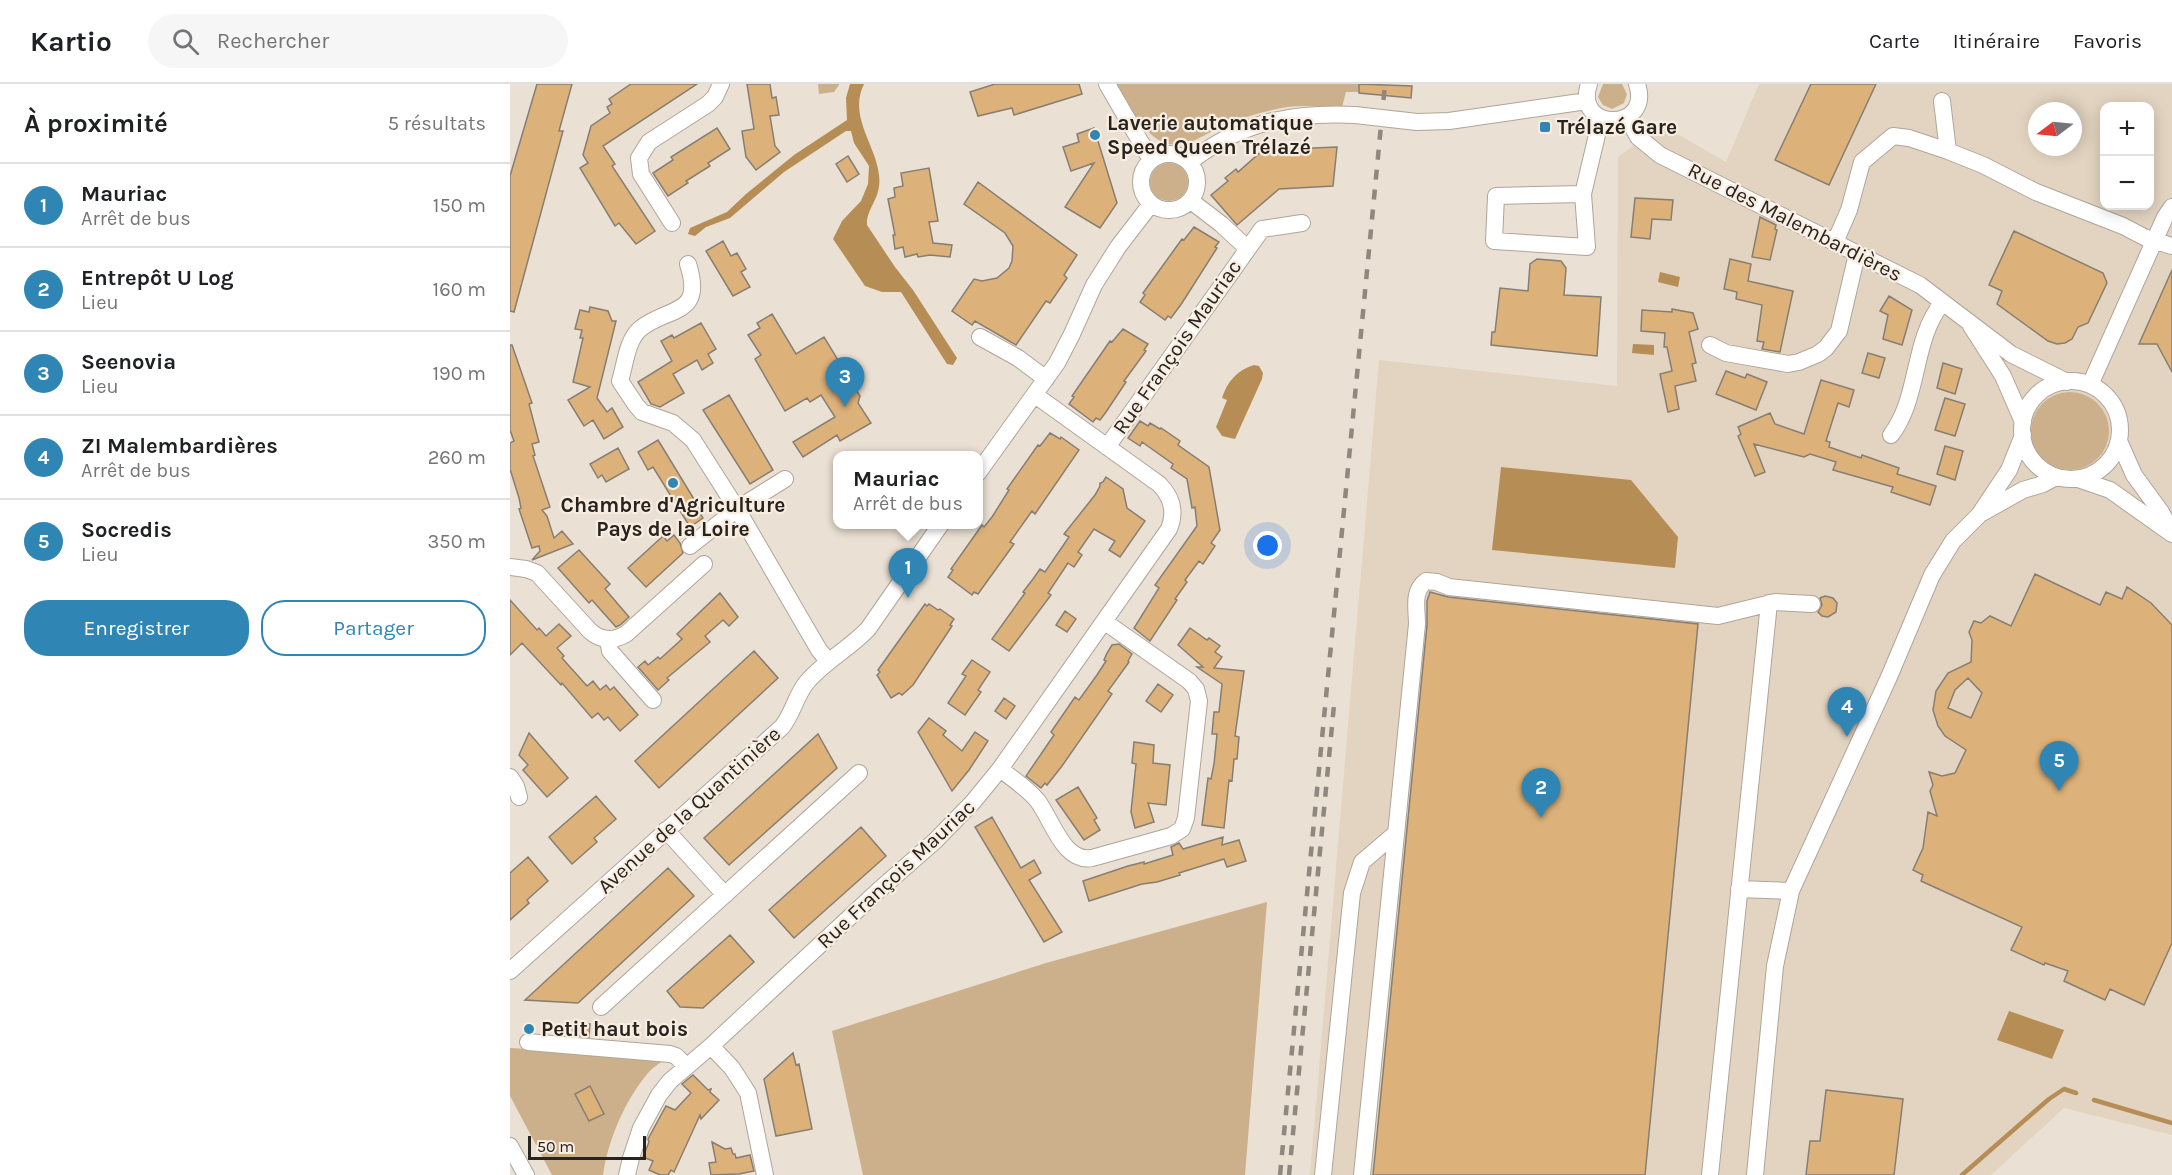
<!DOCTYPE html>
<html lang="fr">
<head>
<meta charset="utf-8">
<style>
	body { margin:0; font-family:Karla,sans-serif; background:#f6f6f6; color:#202124 }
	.controls { position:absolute; right:18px; top:18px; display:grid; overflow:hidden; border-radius:12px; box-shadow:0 3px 15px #0003 }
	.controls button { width:54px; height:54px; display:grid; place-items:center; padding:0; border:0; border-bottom:2px solid #e0e0e0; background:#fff; color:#202124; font:30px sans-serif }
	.compass { position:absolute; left:1518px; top:18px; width:54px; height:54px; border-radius:50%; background:#fff; box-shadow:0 3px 15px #0003; rotate:254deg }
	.scale { position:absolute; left:18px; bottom:15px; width:118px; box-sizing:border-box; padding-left:6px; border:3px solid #27231e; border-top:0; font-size:16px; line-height:21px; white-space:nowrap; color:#27231e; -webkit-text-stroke:4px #f8ede0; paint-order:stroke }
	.you { position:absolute; left:758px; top:462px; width:21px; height:21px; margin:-15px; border:4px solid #fff; border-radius:50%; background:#1a73e8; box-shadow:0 0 0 9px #1a73e833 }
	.badge { display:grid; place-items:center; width:39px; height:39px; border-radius:50%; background:#2f86b5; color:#fff; font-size:20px; font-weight:700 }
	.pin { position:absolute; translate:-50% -50px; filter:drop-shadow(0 2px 3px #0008) }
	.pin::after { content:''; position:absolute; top:32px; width:21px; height:18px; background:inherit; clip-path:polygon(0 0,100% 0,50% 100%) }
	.popup { position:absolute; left:323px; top:367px; width:150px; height:78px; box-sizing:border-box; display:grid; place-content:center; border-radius:12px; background:#fff; filter:drop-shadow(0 2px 4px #0005); font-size:20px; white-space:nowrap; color:#757577 }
	.popup b { font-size:22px; color:#202124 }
	.popup::after { content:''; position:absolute; left:50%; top:100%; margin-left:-12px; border:12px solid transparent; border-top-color:#fff }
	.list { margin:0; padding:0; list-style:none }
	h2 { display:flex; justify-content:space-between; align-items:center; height:78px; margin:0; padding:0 24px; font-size:26px }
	h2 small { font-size:20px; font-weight:400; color:#757577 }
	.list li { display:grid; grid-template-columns:39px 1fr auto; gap:18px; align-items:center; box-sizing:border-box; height:84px; padding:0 24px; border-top:2px solid #e0e0e0 }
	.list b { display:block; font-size:22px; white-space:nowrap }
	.list p { margin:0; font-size:20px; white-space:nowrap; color:#757577 }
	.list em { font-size:20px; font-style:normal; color:#757577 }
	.actions { display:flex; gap:12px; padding:18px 24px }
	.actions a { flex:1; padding:14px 0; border:2px solid #2f86b5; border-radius:24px; text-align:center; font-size:21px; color:#2f86b5 }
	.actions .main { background:#2f86b5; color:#fff }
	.icon { flex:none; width:33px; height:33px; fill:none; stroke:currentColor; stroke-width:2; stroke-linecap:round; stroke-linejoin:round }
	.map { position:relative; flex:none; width:1662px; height:1091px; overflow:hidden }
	header { display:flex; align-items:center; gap:36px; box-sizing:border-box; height:84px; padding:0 30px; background:#fff; border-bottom:2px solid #e0e0e0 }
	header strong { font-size:28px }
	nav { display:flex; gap:33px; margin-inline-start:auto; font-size:21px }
	.search { width:420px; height:54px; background:#f6f6f6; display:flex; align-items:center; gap:15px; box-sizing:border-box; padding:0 21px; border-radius:33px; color:#757577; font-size:22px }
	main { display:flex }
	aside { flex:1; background:#fff }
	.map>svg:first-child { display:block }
	.built { fill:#e3d4c1; fill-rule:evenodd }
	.green { fill:#ccb08b }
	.water { fill:#b68d55 }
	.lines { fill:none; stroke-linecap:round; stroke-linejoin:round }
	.stream { stroke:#b68d55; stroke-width:4.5 }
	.building { fill:#ddb27a; stroke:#877e73; stroke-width:1.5; fill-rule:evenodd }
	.minor-casing { stroke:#afa599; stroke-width:18 }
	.minor { stroke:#fff; stroke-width:16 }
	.rail { stroke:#90887f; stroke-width:4.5; stroke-dasharray:10 10; stroke-linecap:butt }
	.minor-bridge-casing { stroke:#afa599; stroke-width:18; stroke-linecap:butt }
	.minor-bridge { stroke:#fff; stroke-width:16 }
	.poi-dot { fill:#2f86b5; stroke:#f8ede0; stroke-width:2 }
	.labels { text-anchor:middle; stroke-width:4.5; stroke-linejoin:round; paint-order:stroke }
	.poi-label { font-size:21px; font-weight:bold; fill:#27231e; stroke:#f8ede0; text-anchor:start }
	.street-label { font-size:21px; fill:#27231e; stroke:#f8ede0 }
</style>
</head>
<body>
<header>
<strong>Kartio</strong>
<div class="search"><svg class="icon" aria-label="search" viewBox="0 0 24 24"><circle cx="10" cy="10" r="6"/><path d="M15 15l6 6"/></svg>Rechercher</div>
<nav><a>Carte</a><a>Itinéraire</a><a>Favoris</a></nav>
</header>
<main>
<aside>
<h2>À proximité<small>5 résultats</small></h2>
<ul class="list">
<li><span class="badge">1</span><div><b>Mauriac</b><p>Arrêt de bus</p></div><em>150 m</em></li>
<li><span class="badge">2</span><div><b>Entrepôt U Log</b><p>Lieu</p></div><em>160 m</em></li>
<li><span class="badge">3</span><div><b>Seenovia</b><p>Lieu</p></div><em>190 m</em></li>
<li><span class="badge">4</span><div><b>ZI Malembardières</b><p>Arrêt de bus</p></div><em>260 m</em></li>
<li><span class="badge">5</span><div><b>Socredis</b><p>Lieu</p></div><em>350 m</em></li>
</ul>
<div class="actions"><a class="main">Enregistrer</a><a>Partager</a></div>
</aside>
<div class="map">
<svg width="1662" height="1091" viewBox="0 0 1662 1091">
	<rect width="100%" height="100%" fill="#eae0d3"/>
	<path class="built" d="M1249,0H1662V1051L1554,1024L1481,1091H800L869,276L1107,302L1108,73L1152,41L1216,78ZM1594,22H1640V122H1594ZM1527,27H1563V63H1527Z"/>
	<path class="green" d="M308,0H329V1L324,8L309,10Z
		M606,0H855L853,8H836L832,23C814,23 795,21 777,23C758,26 738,32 719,39C700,46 677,67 655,59C634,52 617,18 606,0Z
		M1093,0H1112L1117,10L1114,19L1102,25L1093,21L1088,13Z
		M640 98a19 19 0 1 1 38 0a19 19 0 1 1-38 0Z
		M1521 347a39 39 0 1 1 78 0a39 39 0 1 1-78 0Z
		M757,818L735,1091H353L322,947L536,879Z
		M0,964L140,972L156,975C150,979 142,984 138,989C115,1016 98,1056 93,1091H42L0,1012Z"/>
	<path class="water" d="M340,0H354C338,32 366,61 369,91C372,115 356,124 357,141L385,183L403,206L447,274L443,281L437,280L391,208H372L355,202L323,155L332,137L351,117L358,100L359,82L344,59L341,47H336L274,88L220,134L196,143L185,152L178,150L180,144L217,128L236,110L284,71L337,36L336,14Z
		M1150,188L1170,193L1168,203L1148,198Z
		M1123,260L1144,261V271L1122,269Z
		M744,281L749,282L753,289L752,295L725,355L712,352L706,343L717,316L712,314C717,298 727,286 744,281Z
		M991,383L1121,396L1168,453L1165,484L982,466Z
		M1499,927L1554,946L1542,975L1487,956Z"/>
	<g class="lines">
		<path class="stream" d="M1584,1016L1662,1039
			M1452,1091L1539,1015L1554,1005L1566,1009"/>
	</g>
	<path class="building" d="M27,0H62L49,47H53L4,228L0,227V92Z
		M121,0H187L93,62L105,80L102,82L145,147L126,160L109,139L105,142L70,84L78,79L73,71L81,42L100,29L97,23L102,20L99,15Z
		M237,0H260L262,14L266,13L269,31L260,32L265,62L270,68L246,86L236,73L232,47L244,45Z
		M485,0H569L572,10L504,31L502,24L468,32L460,8Z
		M849,0L902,2L901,14L849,9Z
		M1301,0H1366L1319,101L1265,76Z
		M207,44L220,65L198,79L200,82L176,97L178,99L158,112L143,89L163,76L161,73Z
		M584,44L607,119L590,144L555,123L584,79L561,87L553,63L569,58L567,50Z
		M827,63L823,102L769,105L727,141L701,111L718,97L715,94L726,85L728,88L753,66Z
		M338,72L349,90L337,98L326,80Z
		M419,84L428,137L419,138L423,159L442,161L440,173L420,171L408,173L407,170L395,173L393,163L385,165L383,151H385L378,115L385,113L384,104L393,102L391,89Z
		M468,98L567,171L554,191L557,194L540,219L536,217L506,261L465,237L462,241L442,227L464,195L472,197L487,194L499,184L502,177L503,162L495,149L454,120Z
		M1125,114L1163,116L1161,136L1142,135L1140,155L1121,153Z
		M1250,133L1266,141L1265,145L1267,146L1260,176L1242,173Z
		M684,143L709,158L705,163L707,164L672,219L661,234L658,232L655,236L630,218L635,211L633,209L672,155L674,156Z
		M1504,147L1593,189L1597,199L1578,239L1568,243L1562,255L1555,259L1547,260L1538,257L1487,220L1492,207L1479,201Z
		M213,157L221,172L227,169L236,185L231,188L240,203L223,212L196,167Z
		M1027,175L1051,177L1056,184L1054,211L1091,213L1087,272L981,261L982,248H985L990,204L1018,207L1020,180Z
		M1220,175L1241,180L1238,197L1283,207L1270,268L1252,265L1254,258L1247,257L1252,221L1226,215L1227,208L1214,205Z
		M1662,186V288L1647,260H1629Z
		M1379,212L1402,226L1392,261L1373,255L1378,231L1370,227Z
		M80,223L98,227L102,237H106L87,314L97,328L102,324L113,343L94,355L83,336L74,342L58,316L80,303L63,298L73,254H70L72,246L65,245L70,226L79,228Z
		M1162,225L1183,229L1188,245L1179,248L1186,279L1182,280L1186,297L1165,302L1169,325L1158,328L1150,290L1162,287L1157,263H1154L1155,249L1131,247L1132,226L1162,228Z
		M262,230L286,270L314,253L350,312L348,319L361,339L330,357L327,351L293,373L283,358L325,333L311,311L300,318L297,314L275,327L245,275L251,271L238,251L250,244L247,239Z
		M191,239L206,265L198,270L203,279L192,286L187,276L163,290L174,309L150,323L141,320L128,298L162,277L151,257L162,251L164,254Z
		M613,245L638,260L634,266L636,267L614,297L616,298L596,328L590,336L586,334L583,338L559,320L564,313L562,312L600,257L602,258Z
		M0,261H2L22,319L19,320L29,358L22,360L25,371L23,372L40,423L32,426L37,432L44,454L52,447L63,460L22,476L30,467L29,462L22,464L9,425L11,424L9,414L0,385V359L4,357L0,346Z
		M1358,269L1375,274L1369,294L1352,289Z
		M1433,279L1452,285L1445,310L1427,304Z
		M1216,287L1235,294L1237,290L1257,298L1246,326L1206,310Z
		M1311,296L1344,306L1339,323L1328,319L1316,357L1320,358L1319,363L1351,374L1352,371L1389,384L1387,390L1426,402L1420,421L1381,408L1383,403L1323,386L1326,378L1300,370L1294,373L1244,360L1255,388L1245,392L1228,352L1231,350L1228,343L1260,329L1265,340L1294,350Z
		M219,311L263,386L240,400L193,326Z
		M1435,314L1455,320L1445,352L1425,346Z
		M630,337L638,342L640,339L650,345L651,344L670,357L668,361L699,383L710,446L701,459L705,462L693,480L689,477L675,496L677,498L665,515L667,516L640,557L624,544L649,504L645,501L687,442L685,423L682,424L677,395L661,384L663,380L632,358L630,362L618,354Z
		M540,349L550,355L551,353L569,366L525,430L522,427L500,458L504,460L468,510L464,508L462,511L438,493L443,486L441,485L472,441L474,443L482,433L499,406L497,405L528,361L530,362Z
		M148,356L190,425L188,426L193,434L180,443L143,383L138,386L128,368Z
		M1435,362L1453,367L1445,396L1427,390Z
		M108,364L119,385L96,398L92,391L88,394L80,380Z
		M596,393L613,405L617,424L635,437L610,473L599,466L605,457L584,445L568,468L572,471L564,483L558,479L538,509L541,511L499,567L482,555L515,509L513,508L523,495L530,485L535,488L559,453L554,450L585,411L590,402V399L593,398Z
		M164,451L170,459L173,469L136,503L118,484L153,452L157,457Z
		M69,466L100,500L95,505L119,533L110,541L106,543L82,516L79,519L48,484Z
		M1525,490L1590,521L1596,508L1612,515L1617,503L1641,519L1662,541V859L1634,921L1600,905L1595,916L1554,897L1558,887L1535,879L1534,881L1501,866L1512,843L1411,797L1413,791L1403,786L1413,764L1418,728L1427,732L1420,707L1423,701L1419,688L1432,692L1445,689L1456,666L1435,652L1428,642L1423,626L1426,607L1438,589L1461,578L1462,556L1459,548L1464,537L1471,539L1480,532L1501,542ZM1458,594L1472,609L1461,634L1438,624L1445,606Z
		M920,508L938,513L1188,540L1135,1091H863L917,541V517Z
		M210,509L228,533L219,542L213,536L195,552L200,558L157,594L159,596L148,606L128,583L135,577L138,581L148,573L150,575L172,555L167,550Z
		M1315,512L1323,514L1327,519L1326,528L1318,533L1312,532L1308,528L1312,521L1310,514Z
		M0,516L27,546L29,544L36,552L49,540L61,552L47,564L54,572L52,574L77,602L83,597L90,606L96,601L100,606L104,603L128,631L110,647L98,633L94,636L88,629L82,634L52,599L51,601L12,559L0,571Z
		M415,520L417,522L419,520L428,526L430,525L444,535L440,541L442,542L403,601L392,611L389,609L381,614L367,591L370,588L368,586Z
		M555,527L566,535L557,548L546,541Z
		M680,544L697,556L699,554L710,562L705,568L712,573L704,584L734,587L725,652L729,653L727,675H724L722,697L719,696L714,744L692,741L698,694L701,695L704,680L707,650H702L704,628H709L712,600L687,583H693L668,561Z
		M609,560L622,570L618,577L619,578L598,607L602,610L552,682L537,701L535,699L531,704L516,692L544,651L541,648L565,613L569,616L587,591L596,577L594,576L597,569L602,561Z
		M244,567L268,594L149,704L125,677Z
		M462,576L480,588L468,606L471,608L455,631L438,619L456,592L452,590Z
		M648,600L663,611L651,628L636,617Z
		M494,614L505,622L496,635L485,627Z
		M419,634L436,647L433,651L452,667L465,648L478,657L459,686L442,707L408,648Z
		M19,649L58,694L37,713L13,686L18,681L9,671Z
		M308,650L327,684L219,781L194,754Z
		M624,658L644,661L643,679L660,681L656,721L638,719L644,738L625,744L621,728L626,680L622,679Z
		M568,703L587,734L584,736L590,746L574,756L546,716Z
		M86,712L106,735L84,754L87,758L62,780L39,753Z
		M482,733L511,784L524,776L531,789L519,796L552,848L534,858L465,743Z
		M351,743L376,772L284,854L259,826Z
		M713,753L712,761L729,756L736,777L717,783L714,775L669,789L670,791L647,798L632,800L579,817L573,797L618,782L634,778V780L663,771L661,763L669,759L673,765Z
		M18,773L38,797L17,816L19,819L0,836V789Z
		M158,784L184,812L68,919L15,916Z
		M220,851L244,878L193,924L170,923L157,907Z
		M63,939L80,940L79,953L62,951Z
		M283,969L286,981L289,980L302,1045L266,1052L254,995Z
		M183,991L198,1006L201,1005L200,1008L209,1016L191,1035L190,1031L164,1088L161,1086L158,1091H150L139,1086L143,1077L133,1073L139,1058L138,1055L156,1022L165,1026L181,1009L172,1000Z
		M80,1002L94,1030L79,1037L65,1010Z
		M1316,1006L1393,1015L1384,1091H1296L1300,1057H1310Z
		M202,1058L215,1065L221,1064L223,1070H225L226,1074L240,1071L244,1087L229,1090L201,1091L199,1079L206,1078Z"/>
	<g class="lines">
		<defs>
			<path id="minor" d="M597,0L641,76
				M1079,0C1063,48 1143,48 1127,0
				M1432,17L1438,67
				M1117,33L1128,53L1150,71L1410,201L1501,270L1557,298
				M907,38L939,37L1077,17
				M631 98a28 28 0 1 1 56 0a28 28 0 1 1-56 0Z
				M680,78C730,38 782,28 845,31
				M1073,110L986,112L984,157L1077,163L1073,110L1091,34
				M681,117L711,140L737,164
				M162,139L131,90L129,74L139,58L198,20L205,13L211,0
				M1325,158L1339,126L1352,78L1383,52L1399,54L1438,67L1473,81L1526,108L1613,142L1636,154L1662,162
				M178,180C195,233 158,222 130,245C117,256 115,281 110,297L126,321L132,328L163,339L183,356L227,425L309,566L318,577
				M1461,242L1493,292L1513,338
				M470,253L508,274L536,295
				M1200,261L1216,269L1278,280L1289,278L1308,270L1316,264L1329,247L1347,170
				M1512 346a49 49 0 1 1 98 0a49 49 0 1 1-98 0Z
				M1580,301L1655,133L1662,123
				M1381,351C1410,313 1402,257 1432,219
				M1609,357L1624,391L1651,428L1662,448
				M597,363L752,145L792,139
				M468,389L547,279L562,250L584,201L608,163L641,120
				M1568,395L1600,406L1662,450
				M1472,429L1513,406L1533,400L1546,393
				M180,462L227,425L275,395
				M0,483L16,485L27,489L80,547C91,557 104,557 116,550L194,480
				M98,555L100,567L143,616
				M490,685C503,695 517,704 527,716C542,735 553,779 582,774L661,752L672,745L676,734L689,617L686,605L679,597L595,538
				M0,693L6,702L9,713
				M156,746L215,811
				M1229,805L1281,807
				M0,887L272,643C283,629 286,611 297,598C315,577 339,565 358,545L431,440
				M91,923L349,689
				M18,958L160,970L166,972L176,982
				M201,962L222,984L238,1009L255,1091
				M0,1062L16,1091
				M117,1091L121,1074L131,1044L149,1011L160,997L201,962L369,806L425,757L463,718L490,685L659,445C666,428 662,413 649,400L525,311
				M813,1091L842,809L852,778L886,749
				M852,1091L907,540C907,525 902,507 916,497L927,498L939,503L1208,532L1265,518L1302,520
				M1200,1091L1259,519
				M1245,1091L1265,882L1281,807L1379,593L1422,491L1443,457L1469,431L1499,386L1513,351"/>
		</defs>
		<use href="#minor" class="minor-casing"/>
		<use href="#minor" class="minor"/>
		<path class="rail" d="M770,1091L875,0
			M779,1091L824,621"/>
		<defs>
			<path id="minor-bridge" d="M845,31L907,38"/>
		</defs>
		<use href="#minor-bridge" class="minor-bridge-casing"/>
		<use href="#minor-bridge" class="minor-bridge"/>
	</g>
	<g class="poi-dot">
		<rect x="1029" y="37" width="12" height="12" rx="3"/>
		<circle cx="585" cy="51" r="6"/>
		<circle cx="163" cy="399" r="6"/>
		<circle cx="19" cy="945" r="6"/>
	</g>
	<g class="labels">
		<g class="poi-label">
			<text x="597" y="46">Laverie automatique<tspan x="597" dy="24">Speed Queen Trélazé</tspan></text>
			<text x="1047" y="50">Trélazé Gare</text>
			<text x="163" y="428" text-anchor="middle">Chambre d'Agriculture<tspan x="163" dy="24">Pays de la Loire</tspan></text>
			<text x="31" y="952">Petit haut bois</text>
		</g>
		<g class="street-label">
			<text transform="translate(1285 138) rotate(27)" y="7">Rue des Malembardières</text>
			<text transform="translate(667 263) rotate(-55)" y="7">Rue François Mauriac</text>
			<text transform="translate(179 726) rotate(-42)" y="7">Avenue de la Quantinière</text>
			<text transform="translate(386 790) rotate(-43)" y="7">Rue François Mauriac</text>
		</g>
	</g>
</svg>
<div class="controls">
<button>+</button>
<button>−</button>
</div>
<svg class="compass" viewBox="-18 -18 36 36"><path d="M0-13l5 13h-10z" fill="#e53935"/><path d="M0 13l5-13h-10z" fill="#757577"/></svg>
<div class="scale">50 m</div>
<div class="you"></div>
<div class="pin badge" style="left:398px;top:514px">1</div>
<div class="popup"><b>Mauriac</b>Arrêt de bus</div>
<div class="pin badge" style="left:1031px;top:734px">2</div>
<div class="pin badge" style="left:335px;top:323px">3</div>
<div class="pin badge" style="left:1337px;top:653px">4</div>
<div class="pin badge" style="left:1549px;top:707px">5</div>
</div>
</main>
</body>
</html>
